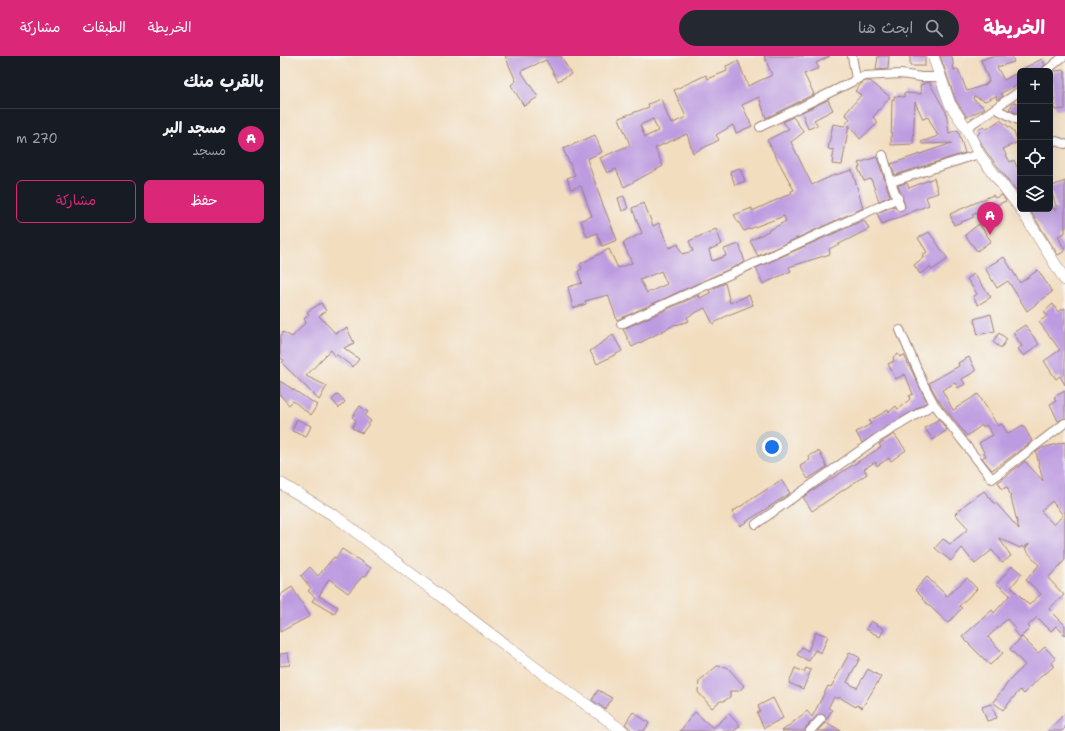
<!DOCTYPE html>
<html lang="ar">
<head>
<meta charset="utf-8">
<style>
	body { margin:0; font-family:"Shantell Sans","Playpen Sans Arabic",sans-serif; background:#242831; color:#f1f3f6; direction:rtl }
	.controls { position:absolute; right:12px; top:12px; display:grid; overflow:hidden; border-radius:6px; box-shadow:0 4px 16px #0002 }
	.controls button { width:36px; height:36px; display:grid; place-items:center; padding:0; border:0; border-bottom:1px solid #363941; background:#171b24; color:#f1f3f6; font:20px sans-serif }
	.you { position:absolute; left:492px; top:391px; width:14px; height:14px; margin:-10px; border:3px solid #fff; border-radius:50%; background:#1a73e8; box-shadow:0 0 0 6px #1a73e833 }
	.badge { display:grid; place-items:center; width:26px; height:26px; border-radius:50%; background:#db2777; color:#fff; font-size:13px; font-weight:700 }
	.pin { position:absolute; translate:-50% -33px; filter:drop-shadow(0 1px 2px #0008) }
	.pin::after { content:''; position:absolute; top:21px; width:14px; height:12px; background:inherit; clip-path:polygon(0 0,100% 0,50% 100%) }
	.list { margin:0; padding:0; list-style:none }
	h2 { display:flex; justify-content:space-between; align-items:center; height:52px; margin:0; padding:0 16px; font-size:17px }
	h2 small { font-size:13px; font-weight:400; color:#9ea1a6 }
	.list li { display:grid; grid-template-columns:26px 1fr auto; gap:12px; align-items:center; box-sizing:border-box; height:60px; padding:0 16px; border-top:1px solid #363941 }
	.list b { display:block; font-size:15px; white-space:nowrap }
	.list p { margin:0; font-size:13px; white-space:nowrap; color:#9ea1a6 }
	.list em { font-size:13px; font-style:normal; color:#9ea1a6 }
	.actions { display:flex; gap:8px; padding:12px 16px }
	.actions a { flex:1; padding:9px 0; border:1px solid #db2777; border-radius:6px; text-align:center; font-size:14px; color:#db2777 }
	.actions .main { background:#db2777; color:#fff }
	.icon { flex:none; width:22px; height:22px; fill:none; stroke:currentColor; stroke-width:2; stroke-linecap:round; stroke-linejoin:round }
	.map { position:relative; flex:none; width:785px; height:675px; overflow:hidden; direction:ltr }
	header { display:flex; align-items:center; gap:24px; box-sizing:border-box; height:56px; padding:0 20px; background:#db2777; color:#fff }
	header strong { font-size:19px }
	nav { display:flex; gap:22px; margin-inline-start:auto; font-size:14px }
	.search { width:280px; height:36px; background:#242831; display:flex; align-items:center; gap:10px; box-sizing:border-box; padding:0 14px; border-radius:22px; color:#9ea1a6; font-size:15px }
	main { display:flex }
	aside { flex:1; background:#171b24 }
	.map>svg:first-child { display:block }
	.building { fill:#bd9be0; fill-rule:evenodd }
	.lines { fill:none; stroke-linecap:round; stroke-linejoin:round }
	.street-casing { stroke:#9e7e75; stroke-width:10 }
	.secondary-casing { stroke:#9e7e75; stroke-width:12 }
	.street { stroke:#fff; stroke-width:8 }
	.secondary { stroke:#fff; stroke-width:11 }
</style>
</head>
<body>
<header>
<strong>الخريطة</strong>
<div class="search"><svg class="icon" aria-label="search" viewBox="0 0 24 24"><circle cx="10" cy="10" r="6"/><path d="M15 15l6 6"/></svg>ابحث هنا</div>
<nav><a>الخريطة</a><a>الطبقات</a><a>مشاركة</a></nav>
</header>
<main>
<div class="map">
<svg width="785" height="675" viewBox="0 0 785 675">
	<rect width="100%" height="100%" fill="#f6f6f2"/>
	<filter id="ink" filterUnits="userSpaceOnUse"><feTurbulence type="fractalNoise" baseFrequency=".025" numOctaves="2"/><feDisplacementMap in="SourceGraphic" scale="8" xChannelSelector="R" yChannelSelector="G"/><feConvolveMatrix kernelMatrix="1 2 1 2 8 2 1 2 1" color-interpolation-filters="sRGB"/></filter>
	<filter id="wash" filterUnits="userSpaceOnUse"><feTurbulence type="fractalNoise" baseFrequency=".012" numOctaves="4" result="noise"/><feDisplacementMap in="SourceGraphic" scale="16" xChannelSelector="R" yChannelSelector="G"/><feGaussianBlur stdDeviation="0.9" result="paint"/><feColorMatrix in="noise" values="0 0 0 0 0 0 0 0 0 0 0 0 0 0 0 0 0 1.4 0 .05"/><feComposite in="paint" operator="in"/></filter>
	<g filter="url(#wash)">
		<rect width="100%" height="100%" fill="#f2ddbf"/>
		<g id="blocks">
			<path class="building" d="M225,0H281L291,18L278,25L266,4L241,15L258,41L244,50L231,29L236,25Z
				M484,0H550L536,7L539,12L524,18L534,38L486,62L479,41L462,49L472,70L456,77L453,69L436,79L439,84L413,97L407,78L375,92L383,110L344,131L336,113L327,117L320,102L350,89L339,62L369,51L368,48L381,43L391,68L406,61L394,34L426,19L428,23L447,15L446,10L458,5L468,30L492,19ZM373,63L378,75L365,81L360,69Z
				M598,0H609L608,13L596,14Z
				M630,0H645V10H630Z
				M660,0H672L674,14L678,13L687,35L705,29L709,25L701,4L712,0H732L734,6L717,11L724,24L735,18L740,28L721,37L723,40L717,44L716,40L705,45L694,40L693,43L705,52L687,61L676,45Z
				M762,3L765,9L761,13L756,15H738Z
				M785,14V53L775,54L771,18L774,15Z
				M585,25H590L610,41L593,61L598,67L580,83L569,69L562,109L552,108L554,94L548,93L553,68L564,70L570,63L565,58L581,39L575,35L581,28Z
				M649,26L666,56L669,77L678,74L685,97L615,119L611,108L672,87L642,88L641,86L658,80L648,61L643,63L635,46L633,88L611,89L612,43L614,44V40L624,41V37L641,38L640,29Z
				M548,44L553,54L534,64L538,69L528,73L522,56Z
				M734,46L740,48V59L729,53Z
				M513,61L524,76L511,86L532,129L552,120L572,114L583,152L478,200L470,185L506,165L504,160L464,175L454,159L472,152V155L512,137L511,135L514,134L487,84L509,73L503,66Z
				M720,64L733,74L738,86L723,93L730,106L734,104L740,118V131L736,133L739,138L705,94L697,79L700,77L698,74L703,71L707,73Z
				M315,79L322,96L307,103L321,144L337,184L322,190L317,177L307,181L304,173L301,164L312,160L301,130L291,133L287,122L295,119L283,93Z
				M597,101L610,140L599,145L591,123L584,125L578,112L580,111L578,107Z
				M460,112L465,125L455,129L450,115Z
				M654,122L658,137L646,141L649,149L602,168L597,157L614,150L619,155L625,151L618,129L627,127L629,132Z
				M785,125V177L778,180L785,195L778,199L749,153H777L770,131Z
				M713,139L715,142L722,139L726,145L692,159L694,161L674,169L670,158Z
				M344,140L348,153L342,155L338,142Z
				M364,147L373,170L379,167L389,192L398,188L402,198L413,195L409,185L436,173L442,188L429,194L432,205L446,200L444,193L459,188L465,206L337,264L328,239L305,245L306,248L293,252L288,231L302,227L298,215L302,213L300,208L329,193L338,212L352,207L343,187L362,177L352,152ZM381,215L387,228L367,237L360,224Z
				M584,164L589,173L549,193L550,198L509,211L511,215L483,228L476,212Z
				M699,168L711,185L697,195L685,179Z
				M649,176L668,203L652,214L650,211L640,218L634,209L644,201L642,199L647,196L638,182Z
				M724,201L740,227L758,214L772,236L747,255L728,225L717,232L705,212Z
				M694,218L711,241L698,249L693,241L697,238L687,223Z
				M445,227L450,247L469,239L473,249L446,260L433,268L425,252L407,261L409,265L396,269V268L352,291L343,273L419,239L420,242L430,237L429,234Z
				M41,247L46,255L39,260L55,277L67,272L74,287L64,292L79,303L73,311L57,299L55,300L51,294L42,303L26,320L47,330L39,344L2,307L4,304L0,302V281L3,276L12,281L26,266L24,263L29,259L27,256Z
				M773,248L778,256L785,252V329L780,320L776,323L764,305L780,294L759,266L767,260L764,256Z
				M711,258L715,275L698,279L694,263Z
				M745,269L759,288L744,300L738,293L742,290L733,277Z
				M719,277L727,283L721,292L713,286Z
				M333,279L342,295L317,308L310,295Z
				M618,298L620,301L624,299L647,346L582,387L576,376L591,368L589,365L608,354L609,356L616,350L618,353L630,343L629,340L633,338L625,318L616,323L608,308L614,305L613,301Z
				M689,301L696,315L682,323L685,328L678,332L675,327L662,334L673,354L698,338L718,370L722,368L728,378L743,369L752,385L724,406L712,414L702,402L706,400L699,387L713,379L706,369L703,371L702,369L687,380L659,345L649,327L679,310L678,307Z
				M0,325L37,349L31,359L13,345L9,349L0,339Z
				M785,335V362L778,365L770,348L776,345L774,341Z
				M58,338L65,346L59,352L52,344Z
				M80,350L88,356L85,360L91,365L82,377L72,372L76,364L72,361Z
				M17,363L31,370L26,381L12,375Z
				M659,363L667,374L653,384L645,372Z
				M614,378L626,394L611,405L609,402L597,410L595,406L584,413L587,418L532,455L523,441L601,391L599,388Z
				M785,386V504L768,522L784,539L769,553L785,569V579L776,570L771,575L757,561L748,570L750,572L740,582L733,574L735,572L727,563L708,581L723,597L710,609L682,581L712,554L714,557L730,539L717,528L732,510L742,518L731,531L749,549L761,538L746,524L759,509L745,493L749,488L743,492L742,490L740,492L719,482L731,500L722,507L712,494L695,508L682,492L671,505L655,492L663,483L670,488L687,474L688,472L675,458L687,447L704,435L715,448L716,447L739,473L730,438L727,431L722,433L718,426L724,422L745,405L763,425L756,396L762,392ZM772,445L783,459L774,469L761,455Z
				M539,395L547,411L528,423L520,410L530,404L528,400Z
				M501,424L510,437L460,470L452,456Z
				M62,493L91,512L85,521L83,520L68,537L49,523L39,540L58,551L54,558L32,545L35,541L28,535L31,532L21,520L30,511L38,520L54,501L56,502Z
				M647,521L667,540L687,522L697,533L679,550L682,552L668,567L642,543L643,542L635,534Z
				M12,531L30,560L0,576V539Z
				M591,565L604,573L600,581L586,573Z
				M536,576L548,580L541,597L535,594L529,605L517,599L522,591L528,595Z
				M742,581L758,597L765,591L776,603L771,607L774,610L765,618L764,617L744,638L740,634L723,654L713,646L730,624L745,609L730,593Z
				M570,596L580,602L567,626L577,632L588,613L601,621L582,652L577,649L576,651L559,641L558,643L554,641L548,652L552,654L546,664L544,659L540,658L526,671L525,675H502L527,655L532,661L548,630L551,631Z
				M8,597L10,609L0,610V598Z
				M437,610L447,611L464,630L459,635H450V641L444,645H440L432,652L418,636L419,625Z
				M515,612L524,616L526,612L531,614L523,633L509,627Z
				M318,634L332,642L325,653L312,644Z
				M493,642L503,662L484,672L477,657L480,655L478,650Z
				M711,648L717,662L707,665L702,651Z
				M353,656L369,667L364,675H353L345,668Z
				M415,656L433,672L449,658L460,670L454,675H400Z
				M785,657V672L782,675H768Z
				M546,666L561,675H537Z"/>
		</g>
	</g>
	<g filter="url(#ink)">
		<use href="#blocks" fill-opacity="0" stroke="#9e7e75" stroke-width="1"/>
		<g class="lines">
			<defs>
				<path id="street" d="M572,0L576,23
					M766,15L784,0
					M716,53L740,65
					M480,71L584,20L621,18L641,21H660
					M686,72L740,35
					M770,83L785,88
					M603,99L611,126L620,150
					M611,126L699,98
					M341,268L618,142
					M620,274L644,329L654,348L712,423L785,367
					M476,468L599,381L654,348
					M530,675L541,663"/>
				<path id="secondary" d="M653,0L670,48L686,72L699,98L740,152
					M741,153L785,224
					M0,427L55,460L257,613L343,675"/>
			</defs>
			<use href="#street" class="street-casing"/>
			<use href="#secondary" class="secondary-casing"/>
			<use href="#street" class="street"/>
			<use href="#secondary" class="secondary"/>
		</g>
	</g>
</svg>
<div class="controls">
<button>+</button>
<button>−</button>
<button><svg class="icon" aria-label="locate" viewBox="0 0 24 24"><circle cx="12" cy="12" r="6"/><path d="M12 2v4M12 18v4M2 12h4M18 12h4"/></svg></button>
<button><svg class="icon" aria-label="layers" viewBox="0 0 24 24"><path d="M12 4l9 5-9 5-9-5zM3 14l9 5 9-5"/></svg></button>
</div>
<div class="you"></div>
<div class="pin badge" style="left:710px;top:179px">A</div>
</div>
<aside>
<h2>بالقرب منك<small></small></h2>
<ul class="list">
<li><span class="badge">A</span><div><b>مسجد البر</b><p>مسجد</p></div><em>270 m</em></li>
</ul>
<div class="actions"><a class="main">حفظ</a><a>مشاركة</a></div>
</aside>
</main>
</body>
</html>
